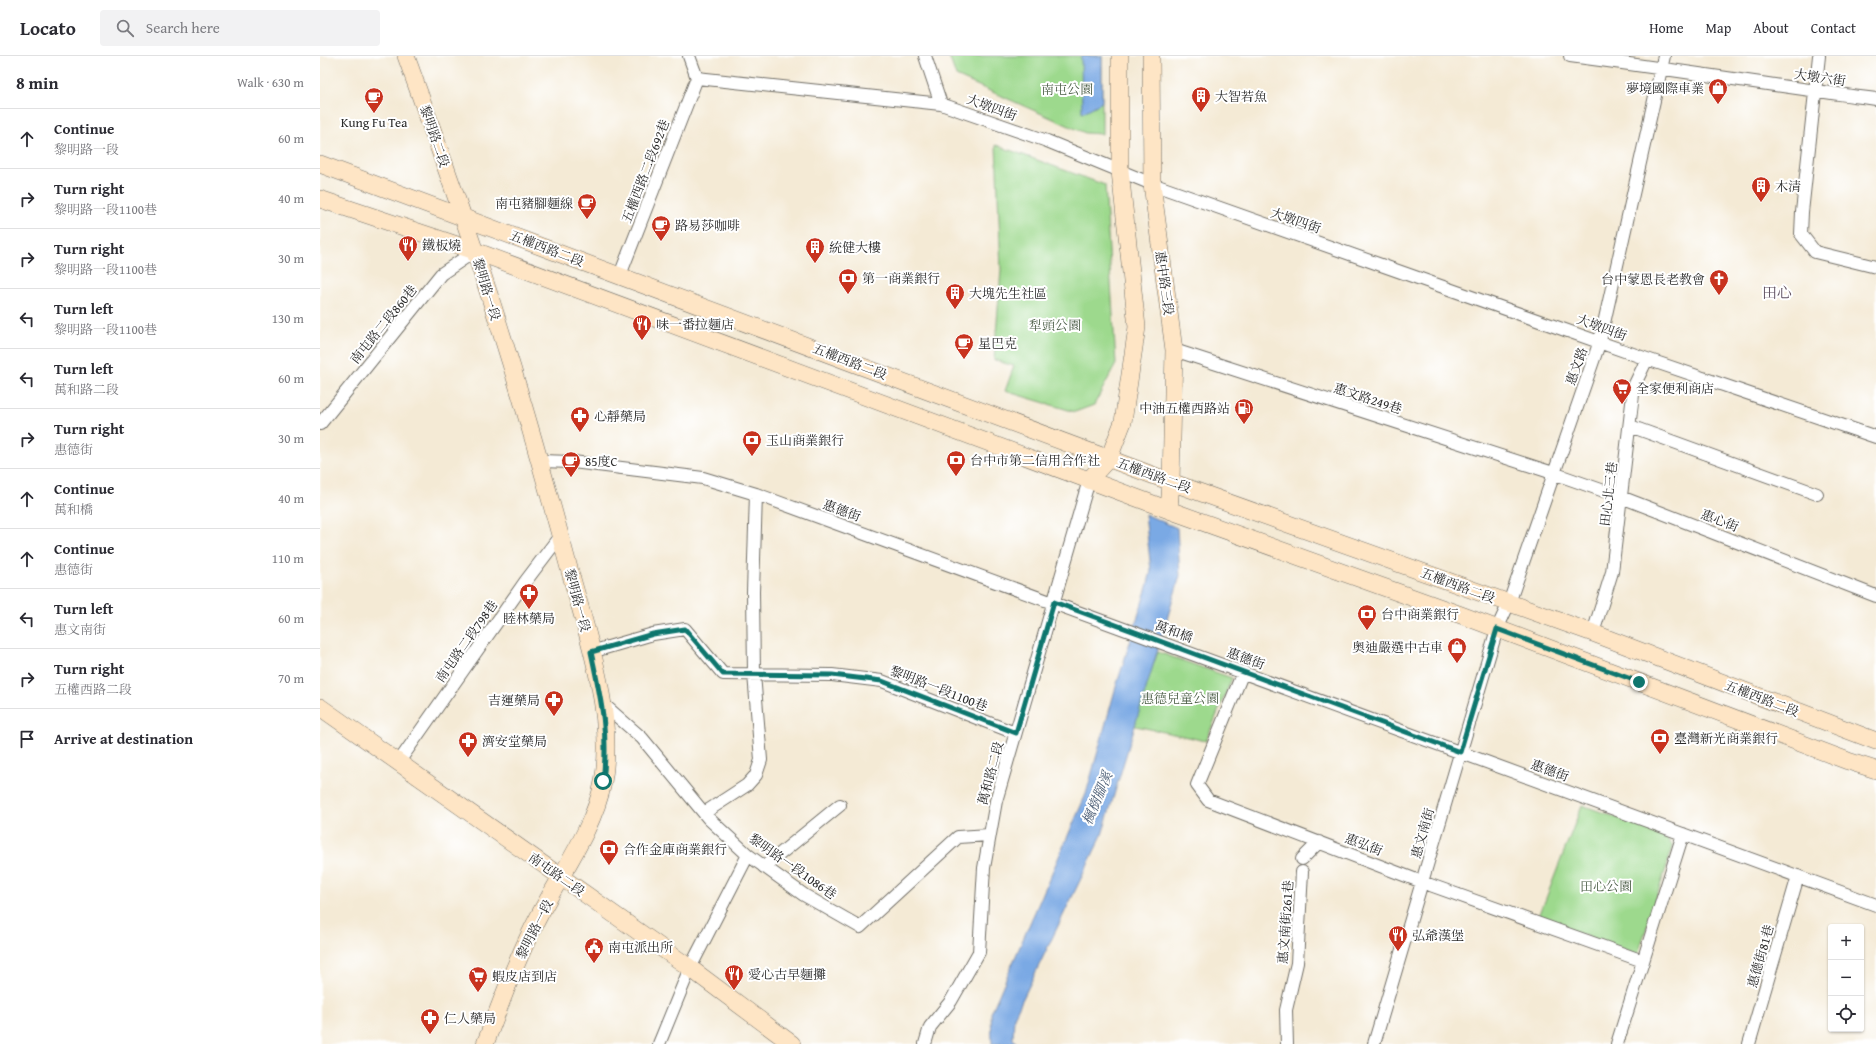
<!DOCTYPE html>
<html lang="en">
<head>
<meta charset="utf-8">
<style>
	body { margin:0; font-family:"Gentium Book Plus","Noto Serif TC",serif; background:#f2f2f3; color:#2b2b33 }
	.controls { position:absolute; right:12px; bottom:12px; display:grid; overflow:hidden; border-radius:4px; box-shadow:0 1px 3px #0004 }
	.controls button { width:36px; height:36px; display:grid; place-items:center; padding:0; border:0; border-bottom:1px solid #e1e1e2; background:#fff; color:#2b2b33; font:20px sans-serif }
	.stop { position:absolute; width:12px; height:12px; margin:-9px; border:3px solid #0f766e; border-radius:50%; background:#fff }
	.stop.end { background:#0f766e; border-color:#fff; box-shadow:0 1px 4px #0008 }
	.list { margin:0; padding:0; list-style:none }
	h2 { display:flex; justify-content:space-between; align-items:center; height:52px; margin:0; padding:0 16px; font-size:17px }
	h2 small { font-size:13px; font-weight:400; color:#7c7c81 }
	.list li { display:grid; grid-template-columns:26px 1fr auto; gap:12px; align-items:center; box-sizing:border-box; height:60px; padding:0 16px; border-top:1px solid #e1e1e2 }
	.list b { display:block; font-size:15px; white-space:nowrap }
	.list p { margin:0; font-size:13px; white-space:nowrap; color:#7c7c81 }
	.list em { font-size:13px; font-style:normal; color:#7c7c81 }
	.icon { flex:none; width:22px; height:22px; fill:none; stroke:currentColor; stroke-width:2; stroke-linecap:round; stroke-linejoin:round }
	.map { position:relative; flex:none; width:1556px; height:988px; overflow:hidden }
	header { display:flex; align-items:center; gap:24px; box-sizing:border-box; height:56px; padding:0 20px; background:#fff; border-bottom:1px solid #e1e1e2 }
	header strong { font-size:19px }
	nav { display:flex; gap:22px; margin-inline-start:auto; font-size:14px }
	.search { width:280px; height:36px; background:#f2f2f3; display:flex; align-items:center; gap:10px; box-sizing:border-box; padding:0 14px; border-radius:4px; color:#7c7c81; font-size:15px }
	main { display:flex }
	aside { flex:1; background:#fff }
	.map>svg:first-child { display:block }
	.green { fill:#9dd98d; stroke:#64825c }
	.water { fill:#7aa9e4; stroke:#526a88 }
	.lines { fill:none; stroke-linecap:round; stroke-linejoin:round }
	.street-casing { stroke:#716e66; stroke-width:14 }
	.secondary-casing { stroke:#716e66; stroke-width:18 }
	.street { stroke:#fff; stroke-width:12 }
	.secondary { stroke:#fee5c5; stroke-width:17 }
	.route { stroke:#0f766e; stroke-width:5 }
	.labels { text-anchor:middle; stroke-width:4; stroke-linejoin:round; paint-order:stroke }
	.street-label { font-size:13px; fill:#2b2b2b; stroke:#fff }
	.poi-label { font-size:13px; fill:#2b2b2b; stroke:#fff; text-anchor:start }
	.park-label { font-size:13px; fill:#4d5f48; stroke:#fff }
	.water-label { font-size:14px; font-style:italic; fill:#4b5d75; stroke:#fff }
	.quarter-label { font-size:15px; fill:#615263; stroke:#fff }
</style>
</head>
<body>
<header>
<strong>Locato</strong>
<div class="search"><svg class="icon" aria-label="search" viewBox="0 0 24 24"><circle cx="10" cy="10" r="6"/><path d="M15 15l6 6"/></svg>Search here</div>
<nav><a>Home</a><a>Map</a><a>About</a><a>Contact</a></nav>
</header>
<main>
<aside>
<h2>8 min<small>Walk · 630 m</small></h2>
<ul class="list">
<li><svg class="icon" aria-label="ahead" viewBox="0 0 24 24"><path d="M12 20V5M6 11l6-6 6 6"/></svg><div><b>Continue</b><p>黎明路一段</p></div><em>60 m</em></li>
<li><svg class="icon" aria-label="right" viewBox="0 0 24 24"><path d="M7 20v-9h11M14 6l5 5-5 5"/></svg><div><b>Turn right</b><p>黎明路一段1100巷</p></div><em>40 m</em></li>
<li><svg class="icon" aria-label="right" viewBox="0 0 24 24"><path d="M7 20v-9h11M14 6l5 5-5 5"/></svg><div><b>Turn right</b><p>黎明路一段1100巷</p></div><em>30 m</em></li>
<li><svg class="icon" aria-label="left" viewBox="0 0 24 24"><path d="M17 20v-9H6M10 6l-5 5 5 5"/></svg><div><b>Turn left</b><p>黎明路一段1100巷</p></div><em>130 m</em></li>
<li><svg class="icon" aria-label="left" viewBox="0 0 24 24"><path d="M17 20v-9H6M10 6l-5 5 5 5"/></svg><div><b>Turn left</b><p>萬和路二段</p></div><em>60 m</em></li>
<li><svg class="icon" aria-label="right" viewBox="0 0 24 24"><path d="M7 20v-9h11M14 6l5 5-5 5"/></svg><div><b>Turn right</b><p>惠德街</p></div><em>30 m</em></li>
<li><svg class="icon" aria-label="ahead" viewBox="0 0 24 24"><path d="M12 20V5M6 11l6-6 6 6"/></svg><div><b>Continue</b><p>萬和橋</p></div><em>40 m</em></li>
<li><svg class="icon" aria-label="ahead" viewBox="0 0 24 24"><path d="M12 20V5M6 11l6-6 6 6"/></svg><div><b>Continue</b><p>惠德街</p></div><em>110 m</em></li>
<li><svg class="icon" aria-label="left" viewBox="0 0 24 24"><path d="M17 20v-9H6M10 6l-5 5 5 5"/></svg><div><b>Turn left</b><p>惠文南街</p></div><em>60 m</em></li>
<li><svg class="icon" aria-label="right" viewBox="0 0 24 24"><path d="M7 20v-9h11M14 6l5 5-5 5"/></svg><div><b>Turn right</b><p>五權西路二段</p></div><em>70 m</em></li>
<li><svg class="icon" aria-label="arrive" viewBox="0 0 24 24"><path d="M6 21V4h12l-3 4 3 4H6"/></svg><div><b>Arrive at destination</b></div></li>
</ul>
</aside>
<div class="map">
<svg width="1556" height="988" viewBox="0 0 1556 988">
	<rect width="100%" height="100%" fill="#fff"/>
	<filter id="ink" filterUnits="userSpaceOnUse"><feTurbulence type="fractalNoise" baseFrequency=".025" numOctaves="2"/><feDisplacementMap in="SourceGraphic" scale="8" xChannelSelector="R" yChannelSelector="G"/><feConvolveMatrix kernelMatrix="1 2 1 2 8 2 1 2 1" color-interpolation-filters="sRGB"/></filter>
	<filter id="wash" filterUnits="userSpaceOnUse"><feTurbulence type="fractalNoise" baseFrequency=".012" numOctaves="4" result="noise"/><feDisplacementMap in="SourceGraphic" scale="16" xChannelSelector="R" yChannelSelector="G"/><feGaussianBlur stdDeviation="0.9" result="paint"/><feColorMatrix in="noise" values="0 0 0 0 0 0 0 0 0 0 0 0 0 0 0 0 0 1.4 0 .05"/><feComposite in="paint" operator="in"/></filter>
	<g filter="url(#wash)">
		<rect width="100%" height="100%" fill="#f4ead5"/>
		<path class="green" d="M629,0H782V78L765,77L636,20Z
			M676,89L785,129L796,308L774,349L755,356L685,335L694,310L674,304L681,214Z
			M838,596L912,622L886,685L811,669Z
			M1262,749L1345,779L1353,791L1318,898L1218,863Z"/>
		<path class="water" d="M761,0H782V46L762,57Z
			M825,458L857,472L860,520L782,779L694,961L693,983L697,988H672L671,957L766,738L795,634L827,531L831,515Z"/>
	</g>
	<g filter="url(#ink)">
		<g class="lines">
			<defs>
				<path id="street" d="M369,0L377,22
					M605,0L621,48
					M1250,0C1352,13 1454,30 1556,43
					M1499,0L1482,156L1481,178L1495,196L1556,211
					M377,22L621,48L727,85L832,128L1327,303L1556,381
					M300,219L377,22
					M854,294L1233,417L1301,441L1556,540
					M0,368L121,218L155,195
					M1310,370L1497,438
					M220,405L253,406L383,422L436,438L1556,849
					M1273,577L1292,516L1314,330L1327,303
					M271,596L333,578L365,573L403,618L512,619L562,625L695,677
					M923,616L877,729L888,744L1102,826L1323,905
					M282,647L322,682L388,762L428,799L484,839L540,871L638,781L669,779
					M78,707L205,526L240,480
					M384,757L427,729L436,719L441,704L434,618L433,536L436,438
					M982,803L999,786
					M444,811L520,749
					M339,988L370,912L428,799
					M605,988L610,971L631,945L659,896L664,812L676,745L769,424
					M967,988L966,954L977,907L982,816
					M1054,988L1177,573L1189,547L1280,285L1344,0
					M1297,988L1363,778
					M1429,988L1478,820"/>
				<path id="secondary" d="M86,0C109,64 132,128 154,193C189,296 219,400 247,505C265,571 296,657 283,726C275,770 241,818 220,858C198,899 182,944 165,988
					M831,0L832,128L854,294L851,426L849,454
					M0,108L851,426L1273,577L1556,685
					M0,143L155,195L849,454L1141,559L1528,705L1556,714
					M769,424L789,402L803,366L817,271L800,115V0
					M0,651L370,912L472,988"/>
			</defs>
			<use href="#street" class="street-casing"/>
			<use href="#secondary" class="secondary-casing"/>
			<use href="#street" class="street"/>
			<use href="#secondary" class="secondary"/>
		</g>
	</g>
	<g class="lines" filter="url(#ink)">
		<path class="route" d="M283,725C289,677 281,643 271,596L333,578L365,573L403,618L512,619L562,625L696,677L734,546L1140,696L1177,573L1319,626"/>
	</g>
	<defs>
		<symbol id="shop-pin" viewBox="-11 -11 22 30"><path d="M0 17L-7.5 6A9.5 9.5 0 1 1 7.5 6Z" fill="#c8321e" stroke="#fff"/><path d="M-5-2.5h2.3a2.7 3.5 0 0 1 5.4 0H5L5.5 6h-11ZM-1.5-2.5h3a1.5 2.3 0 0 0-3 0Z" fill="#fff"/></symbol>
		<symbol id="building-pin" viewBox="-11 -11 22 30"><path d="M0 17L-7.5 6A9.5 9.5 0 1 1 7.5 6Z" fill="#c8321e" stroke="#fff"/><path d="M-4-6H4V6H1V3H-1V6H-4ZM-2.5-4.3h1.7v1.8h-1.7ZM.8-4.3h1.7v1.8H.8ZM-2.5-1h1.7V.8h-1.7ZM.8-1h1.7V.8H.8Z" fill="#fff"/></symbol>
		<symbol id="cafe-pin" viewBox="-11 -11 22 30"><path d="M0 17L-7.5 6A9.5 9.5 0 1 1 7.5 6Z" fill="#c8321e" stroke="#fff"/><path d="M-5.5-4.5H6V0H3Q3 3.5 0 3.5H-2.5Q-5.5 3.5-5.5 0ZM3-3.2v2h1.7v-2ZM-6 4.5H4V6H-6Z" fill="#fff"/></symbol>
		<symbol id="restaurant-pin" viewBox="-11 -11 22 30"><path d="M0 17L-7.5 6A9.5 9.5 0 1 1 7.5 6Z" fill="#c8321e" stroke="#fff"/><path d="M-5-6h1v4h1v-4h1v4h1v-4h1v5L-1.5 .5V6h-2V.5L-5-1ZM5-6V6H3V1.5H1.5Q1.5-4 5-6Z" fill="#fff"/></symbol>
		<symbol id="bank-pin" viewBox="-11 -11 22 30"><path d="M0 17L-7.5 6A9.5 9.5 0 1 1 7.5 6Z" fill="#c8321e" stroke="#fff"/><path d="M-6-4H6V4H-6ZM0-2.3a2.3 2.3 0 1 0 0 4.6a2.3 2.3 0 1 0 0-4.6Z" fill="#fff"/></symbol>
		<symbol id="church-pin" viewBox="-11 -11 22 30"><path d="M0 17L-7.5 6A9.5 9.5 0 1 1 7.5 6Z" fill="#c8321e" stroke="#fff"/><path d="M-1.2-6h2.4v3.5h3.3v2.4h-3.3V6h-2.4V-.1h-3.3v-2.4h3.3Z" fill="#fff"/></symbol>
		<symbol id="supermarket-pin" viewBox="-11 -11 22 30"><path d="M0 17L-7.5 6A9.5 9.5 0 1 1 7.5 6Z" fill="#c8321e" stroke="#fff"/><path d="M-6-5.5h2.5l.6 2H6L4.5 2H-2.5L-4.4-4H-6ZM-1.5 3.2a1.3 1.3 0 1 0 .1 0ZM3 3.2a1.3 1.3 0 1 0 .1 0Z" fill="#fff"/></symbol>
		<symbol id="fuel-pin" viewBox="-11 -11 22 30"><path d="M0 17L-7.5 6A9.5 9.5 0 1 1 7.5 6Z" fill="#c8321e" stroke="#fff"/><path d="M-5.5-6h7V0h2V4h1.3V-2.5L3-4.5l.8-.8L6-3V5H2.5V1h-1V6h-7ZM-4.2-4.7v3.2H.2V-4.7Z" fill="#fff"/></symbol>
		<symbol id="pharmacy-pin" viewBox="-11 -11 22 30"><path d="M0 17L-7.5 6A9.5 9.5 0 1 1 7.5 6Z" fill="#c8321e" stroke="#fff"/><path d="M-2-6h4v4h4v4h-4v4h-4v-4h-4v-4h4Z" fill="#fff"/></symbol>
		<symbol id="civic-pin" viewBox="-11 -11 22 30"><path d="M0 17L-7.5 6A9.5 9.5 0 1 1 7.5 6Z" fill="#c8321e" stroke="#fff"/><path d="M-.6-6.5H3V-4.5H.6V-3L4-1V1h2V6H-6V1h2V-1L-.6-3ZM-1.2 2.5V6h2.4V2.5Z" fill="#fff"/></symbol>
	</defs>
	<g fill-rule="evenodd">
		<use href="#shop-pin" x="1387" y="21" width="22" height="30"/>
		<use href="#building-pin" x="870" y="29" width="22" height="30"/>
		<use href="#cafe-pin" x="43" y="30" width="22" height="30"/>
		<use href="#building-pin" x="1430" y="119" width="22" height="30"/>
		<use href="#cafe-pin" x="256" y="136" width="22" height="30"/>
		<use href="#cafe-pin" x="330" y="158" width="22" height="30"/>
		<use href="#restaurant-pin" x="77" y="178" width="22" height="30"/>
		<use href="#building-pin" x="484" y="180" width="22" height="30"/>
		<use href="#bank-pin" x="517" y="211" width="22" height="30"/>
		<use href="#church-pin" x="1388" y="212" width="22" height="30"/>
		<use href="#building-pin" x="624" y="226" width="22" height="30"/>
		<use href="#restaurant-pin" x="311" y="257" width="22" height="30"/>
		<use href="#cafe-pin" x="633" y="276" width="22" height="30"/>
		<use href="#supermarket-pin" x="1291" y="321" width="22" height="30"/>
		<use href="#fuel-pin" x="913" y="341" width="22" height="30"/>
		<use href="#pharmacy-pin" x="249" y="349" width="22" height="30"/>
		<use href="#bank-pin" x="421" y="373" width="22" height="30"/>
		<use href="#bank-pin" x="625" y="393" width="22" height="30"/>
		<use href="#cafe-pin" x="240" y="394" width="22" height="30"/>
		<use href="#pharmacy-pin" x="198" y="526" width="22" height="30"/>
		<use href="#bank-pin" x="1036" y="547" width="22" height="30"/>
		<use href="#shop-pin" x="1126" y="580" width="22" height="30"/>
		<use href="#pharmacy-pin" x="223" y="633" width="22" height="30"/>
		<use href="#bank-pin" x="1329" y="671" width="22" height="30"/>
		<use href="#pharmacy-pin" x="137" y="674" width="22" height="30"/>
		<use href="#bank-pin" x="278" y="782" width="22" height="30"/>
		<use href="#restaurant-pin" x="1067" y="868" width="22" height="30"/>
		<use href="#civic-pin" x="263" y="880" width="22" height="30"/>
		<use href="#restaurant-pin" x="403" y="907" width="22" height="30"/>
		<use href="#supermarket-pin" x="147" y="909" width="22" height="30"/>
		<use href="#pharmacy-pin" x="99" y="951" width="22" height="30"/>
	</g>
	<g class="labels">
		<g class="street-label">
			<text transform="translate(1500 21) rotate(8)" y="5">大墩六街</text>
			<text transform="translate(672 51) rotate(20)" y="5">大墩四街</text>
			<text transform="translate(115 80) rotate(71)" y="5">黎明路二段</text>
			<text transform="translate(325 115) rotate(-69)" y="5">五權西路二段692巷</text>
			<text transform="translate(976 164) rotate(19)" y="5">大墩四街</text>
			<text transform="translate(227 192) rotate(21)" y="5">五權西路二段</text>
			<text transform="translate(845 227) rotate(82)" y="5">惠中路三段</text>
			<text transform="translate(167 233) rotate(73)" y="5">黎明路一段</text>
			<text transform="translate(63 268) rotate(-51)" y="5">南屯路二段860巷</text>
			<text transform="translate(1282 271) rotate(20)" y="5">大墩四街</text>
			<text transform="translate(530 305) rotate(21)" y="5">五權西路二段</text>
			<text transform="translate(1256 310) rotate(-70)" y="5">惠文路</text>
			<text transform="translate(1048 342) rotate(18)" y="5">惠文路249巷</text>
			<text transform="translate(834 419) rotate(20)" y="5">五權西路二段</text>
			<text transform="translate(1288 438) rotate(-83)" y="5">田心北三巷</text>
			<text transform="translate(522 454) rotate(20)" y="5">惠德街</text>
			<text transform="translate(1400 464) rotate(21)" y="5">惠心街</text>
			<text transform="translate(1138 529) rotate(20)" y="5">五權西路二段</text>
			<text transform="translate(258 544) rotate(75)" y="5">黎明路一段</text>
			<text transform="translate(854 575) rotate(20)" y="5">萬和橋</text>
			<text transform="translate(146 585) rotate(-55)" y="5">南屯路二段798巷</text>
			<text transform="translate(926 602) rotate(20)" y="5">惠德街</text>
			<text transform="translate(619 632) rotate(21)" y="5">黎明路一段1100巷</text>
			<text transform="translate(1442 642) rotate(21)" y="5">五權西路二段</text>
			<text transform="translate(1230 714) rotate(20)" y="5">惠德街</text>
			<text transform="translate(670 717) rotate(-75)" y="5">萬和路二段</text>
			<text transform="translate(1102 777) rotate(-74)" y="5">惠文南街</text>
			<text transform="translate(1044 788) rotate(21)" y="5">惠弘街</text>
			<text transform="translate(473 810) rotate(35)" y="5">黎明路一段1086巷</text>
			<text transform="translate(237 818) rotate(35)" y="5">南屯路二段</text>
			<text transform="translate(965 866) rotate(-86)" y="5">惠文南街261巷</text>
			<text transform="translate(214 873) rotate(-63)" y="5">黎明路一段</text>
			<text transform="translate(1440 900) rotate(-74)" y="5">惠德街81巷</text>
		</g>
		<g class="poi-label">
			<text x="1384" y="37" text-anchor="end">夢境國際車業</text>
			<text x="895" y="45">大智若魚</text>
			<text x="54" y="71" text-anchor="middle">Kung Fu Tea</text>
			<text x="1455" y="135">木清</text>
			<text x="253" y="152" text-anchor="end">南屯豬腳麵線</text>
			<text x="355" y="174">路易莎咖啡</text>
			<text x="102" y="194">鐵板燒</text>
			<text x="509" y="196">統健大樓</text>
			<text x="542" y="227">第一商業銀行</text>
			<text x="1385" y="228" text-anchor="end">台中蒙恩長老教會</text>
			<text x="649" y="242">大塊先生社區</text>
			<text x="336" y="273">味一番拉麵店</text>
			<text x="658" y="292">星巴克</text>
			<text x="1316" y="337">全家便利商店</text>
			<text x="910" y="357" text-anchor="end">中油五權西路站</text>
			<text x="274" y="365">心靜藥局</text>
			<text x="446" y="389">玉山商業銀行</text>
			<text x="650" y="409">台中市第二信用合作社</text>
			<text x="265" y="410">85度C</text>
			<text x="1061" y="563">台中商業銀行</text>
			<text x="209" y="567" text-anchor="middle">睦林藥局</text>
			<text x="1123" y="596" text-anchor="end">奧迪嚴選中古車</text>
			<text x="220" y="649" text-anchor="end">吉運藥局</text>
			<text x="1354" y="687">臺灣新光商業銀行</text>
			<text x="162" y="690">濟安堂藥局</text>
			<text x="303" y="798">合作金庫商業銀行</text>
			<text x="1092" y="884">弘爺漢堡</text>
			<text x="288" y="896">南屯派出所</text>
			<text x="428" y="923">愛心古早麵攤</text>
			<text x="172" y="925">蝦皮店到店</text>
			<text x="124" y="967">仁人藥局</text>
		</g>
		<g class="park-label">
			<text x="747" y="38">南屯公園</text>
			<text x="735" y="274">犁頭公園</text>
			<text x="860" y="647">惠德兒童公園</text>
			<text x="1286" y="835">田心公園</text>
		</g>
		<g class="water-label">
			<text transform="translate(777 742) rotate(-67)" y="5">楓樹腳溪</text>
		</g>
		<g class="quarter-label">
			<text x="1457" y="242">田心</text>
		</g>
	</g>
</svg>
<div class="controls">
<button>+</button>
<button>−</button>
<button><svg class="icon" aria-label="locate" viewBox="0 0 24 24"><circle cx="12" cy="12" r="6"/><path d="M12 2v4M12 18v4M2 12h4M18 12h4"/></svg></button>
</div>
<div class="stop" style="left:283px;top:725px"></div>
<div class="stop end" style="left:1319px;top:626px"></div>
</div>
</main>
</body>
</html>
